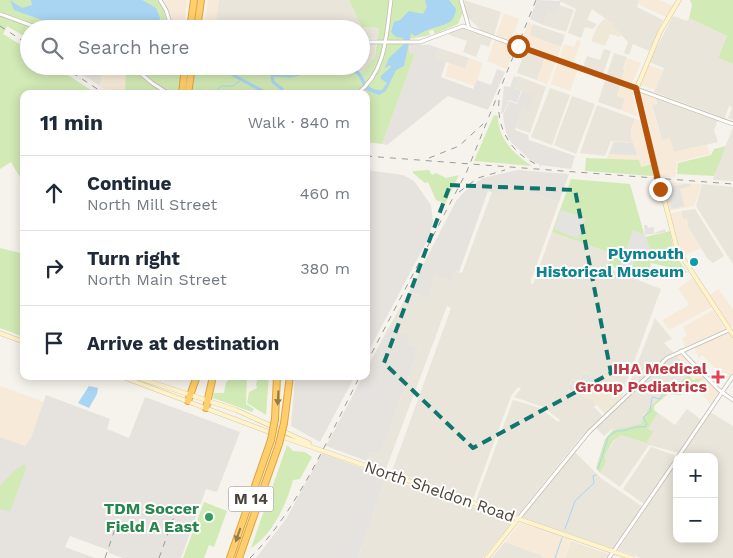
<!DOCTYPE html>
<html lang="en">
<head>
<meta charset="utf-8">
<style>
	body { margin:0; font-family:"Work Sans",sans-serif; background:#f6f6f7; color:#1f2937 }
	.controls { position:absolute; right:15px; bottom:15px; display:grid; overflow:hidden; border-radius:10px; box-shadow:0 2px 12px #0003 }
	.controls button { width:45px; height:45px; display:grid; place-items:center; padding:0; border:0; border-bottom:1px solid #e0e1e3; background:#fff; color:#1f2937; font:25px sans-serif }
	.stop { position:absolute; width:15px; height:15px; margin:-11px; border:4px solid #b45309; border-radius:50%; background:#fff }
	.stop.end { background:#b45309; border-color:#fff; box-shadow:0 1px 5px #0008 }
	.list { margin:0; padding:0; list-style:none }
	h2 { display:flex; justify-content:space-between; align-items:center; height:65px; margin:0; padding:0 20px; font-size:21px }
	h2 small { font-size:16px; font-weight:400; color:#747a83 }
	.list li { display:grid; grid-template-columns:32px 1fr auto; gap:15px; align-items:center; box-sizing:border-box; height:75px; padding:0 20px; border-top:1px solid #e0e1e3 }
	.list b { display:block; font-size:19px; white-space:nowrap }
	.list p { margin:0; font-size:16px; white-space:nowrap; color:#747a83 }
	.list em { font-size:16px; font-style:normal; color:#747a83 }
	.icon { flex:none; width:28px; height:28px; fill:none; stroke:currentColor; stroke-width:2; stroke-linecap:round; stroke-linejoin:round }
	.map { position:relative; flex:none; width:733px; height:558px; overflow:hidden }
	.search { position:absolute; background:#fff; box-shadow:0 2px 12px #0003; left:20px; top:20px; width:350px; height:55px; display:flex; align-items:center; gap:12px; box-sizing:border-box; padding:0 18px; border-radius:28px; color:#747a83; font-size:19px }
	.panel { position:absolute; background:#fff; box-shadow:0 2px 12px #0003; left:20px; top:90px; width:350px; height:290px; border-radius:10px }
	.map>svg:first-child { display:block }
	.residential { fill:#eae5da }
	.commercial { fill:#f7ead8 }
	.industrial { fill:#e6e2dd }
	.education { fill:#efe8d6 }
	.green { fill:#d2eab5 }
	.parking { fill:#e5e3e0 }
	.water { fill:#a9d4f2 }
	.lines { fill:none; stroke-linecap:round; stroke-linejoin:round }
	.stream { stroke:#a9d4f2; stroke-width:1 }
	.river { stroke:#a9d4f2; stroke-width:3 }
	.tertiary-casing { stroke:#c2bbae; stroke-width:4.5 }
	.secondary-casing { stroke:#d6c79b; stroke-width:5 }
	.motorway-casing { stroke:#e0a43c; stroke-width:8 }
	.tertiary { stroke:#fff; stroke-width:3 }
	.secondary { stroke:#fff3cd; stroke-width:4 }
	.motorway { stroke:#ffcf6e; stroke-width:6 }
	.rail { stroke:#9a9a9a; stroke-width:1; stroke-dasharray:6 6; stroke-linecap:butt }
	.motorway-bridge-casing { stroke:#e0a43c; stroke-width:8; stroke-linecap:butt }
	.motorway-bridge { stroke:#ffcf6e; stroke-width:6 }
	.oneway { fill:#937c4e }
	.route { stroke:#b45309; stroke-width:6 }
	.marked { fill:none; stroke:#0f766e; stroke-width:4; stroke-dasharray:10 6; stroke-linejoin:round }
	.culture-dot { fill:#0f9aa8; stroke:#fff; stroke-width:2 }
	.health-dot { fill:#e0444e; stroke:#fff; stroke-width:2 }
	.leisure-dot { fill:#2e9e5b; stroke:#fff; stroke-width:2 }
	.labels { text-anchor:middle; stroke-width:4; stroke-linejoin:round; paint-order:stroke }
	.shield { fill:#fff; stroke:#817c74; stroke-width:1 }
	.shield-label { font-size:15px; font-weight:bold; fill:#4b4439 }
	.culture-label { font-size:16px; font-weight:bold; fill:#0d838f; stroke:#fff; text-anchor:end }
	.health-label { font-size:16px; font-weight:bold; fill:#be3a42; stroke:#fff; text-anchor:end }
	.street-label { font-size:16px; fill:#4b4439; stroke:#fff }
	.leisure-label { font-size:16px; font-weight:bold; fill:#27864d; stroke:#fff; text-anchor:end }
</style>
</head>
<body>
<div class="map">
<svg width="733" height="558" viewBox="0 0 733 558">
	<rect width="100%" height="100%" fill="#f6f3ec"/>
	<path class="residential" d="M219,0H349L362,27L379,28L378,39L361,38V29H235L215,26Z
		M464,0L501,12L494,35L481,31L466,15Z
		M558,0H639L637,7L663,20L649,51L633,44L629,55L624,53L628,42L606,19L592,9L587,20L597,24L593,29L585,27L581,38L568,33L576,9Z
		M559,5L574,10L566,32L543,25L548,12L556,15Z
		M673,16L687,21L689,18L727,36L718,58L733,64V120L728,118L732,107L729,106L725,118L654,92L664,68L649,62Z
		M533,24L565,35L561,47L529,35Z
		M462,27L492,39L489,47L481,44L476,57L463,52L467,41L449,35V32Z
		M361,44H376L375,57L361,74L351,66H361Z
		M439,48L469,58L465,69L435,58Z
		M604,49L611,51L603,74L583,67L587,56L600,60Z
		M525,50L545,57L537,80L517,73Z
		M614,53L627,57L623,69L626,70L617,95L625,98L621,110L598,102Z
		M83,66H103L100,86L82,74Z
		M518,76L546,87L530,133L516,128L523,106L533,95L514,88Z
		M550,88L570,95L552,145L531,137Z
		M572,96L595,104L576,154L554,145Z
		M655,96L718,120L714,130L718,142L674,152L662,140L652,104Z
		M597,105L635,119L631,129L632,143L611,141L605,156L580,153Z
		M733,127V181L713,180L714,176Z
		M507,184L559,202L530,283L533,284L552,232L612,253L607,268L661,289L625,386L606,375L601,380L583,372L579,382L572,379L567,390L591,399L597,404L594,407L603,416L580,438L518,515L476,500L513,400L540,408L558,422L560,420L543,407L514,397L521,389L518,387L511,396L473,499L392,471L451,308L447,306L386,469L366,462L370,452L380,455L419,348L407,343L410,336L389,327L409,292L426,298L435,274L454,271L462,273L492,192Z
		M702,184L733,187V264L696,206Z
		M695,209L724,256L713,263L707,258L688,227L687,219H683L681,211Z
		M655,318L672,339L664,343L674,353L666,356L629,392L627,390Z
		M676,354L684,366L681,369L688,375L653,404L643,415L641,425L614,430L612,429L604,436L595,427L666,360Z
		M687,409L702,420L679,453L649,445L620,487L600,473L606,462L605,456L616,438L621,435L650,444L647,441L648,429L658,413L675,425Z
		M710,412L733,426V558H641L618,550L677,462V539H714V457H680Z
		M651,447L677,456L644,504L623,489Z
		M574,451L602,479L643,507L613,549L521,517Z
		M386,477L511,520L513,521L483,558H358Z
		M505,542L543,556L542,558H492Z"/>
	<path class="commercial" d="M164,0H187L184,28L175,29Z
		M208,0H219L215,26H204Z
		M639,0H659L673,6L666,17L638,4Z
		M504,13L519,19L511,41L496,36Z
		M529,22L533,24L530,35L561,47L557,58L520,44Z
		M495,39L515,46L507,69L487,61Z
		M577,40L581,41L573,64L559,59L564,44L574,47Z
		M545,57L556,61L547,84L537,80Z
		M469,58L483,63L475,86L445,76L449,63L465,69Z
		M627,58L641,63L632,83V91L637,116L621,110L625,99L617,96Z
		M558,62L578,69L570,91L551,84Z
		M648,65L663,70L655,90L641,85Z
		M103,66H126L125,94H113L100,86Z
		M639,92L655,96L658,104L652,105L662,140L670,138L674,152L707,145L710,154L677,162L675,177H659Z
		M635,119L641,121L652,164L640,167L638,161L606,160L613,141L632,142L631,129Z
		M660,182L702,184L694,206L668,211Z
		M681,211L683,219L687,218L688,227L701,248L683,256L668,214Z
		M693,278L712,307L669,330L662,320L689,305L678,288Z
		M718,289L733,309V326L731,327L709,296Z
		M713,310L725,329L685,347L682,338L687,336L683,327Z
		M728,332L733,337V373L727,382L702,355L699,358L694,347Z
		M682,352L704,376L693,381L681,368L684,366L676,354Z
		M705,377L719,391L711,405L695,384Z
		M0,386L44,402L31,438L25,446L0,437Z
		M520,523L571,538L565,558H542L543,556L505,542Z"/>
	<path class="industrial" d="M537,0L561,1L556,15L548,12L543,25L530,19Z
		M410,44L430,45L439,48L435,58L446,62L441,77L473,89L477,80L491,85L497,69L505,72L488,110L448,96L387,145L382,144L415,54L409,53Z
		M522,91L534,95L529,108L523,107L515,130L528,135L529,140L575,156L571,169L540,165L530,160L511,142L506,133L503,116L509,101L517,104Z
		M366,170L403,175L414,181L431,205L433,221L429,237L366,356Z
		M518,170L569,174L559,202L507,184L502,196L488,191L459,272L454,271L451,280L435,274L427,298L409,292L456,201L466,190L483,178Z
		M389,327L410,336L407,343L419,348L380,455L370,452L367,461L326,446L363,376H366V370Z
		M295,376H355L320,442L291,426Z
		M46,395L110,419L107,429L129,438L145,397L240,432L217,492L206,489L181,558H123L109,553L108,550L70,536L65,547L95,558H0V437L25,446L31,438Z
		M322,453L386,477L358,558H256L286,519Z"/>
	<path class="education" d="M604,19L614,23L613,26L621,35L620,37L610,34L605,46L591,41L597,27Z
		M583,371L601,379L605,375L625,386L622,398L605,414L591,399L567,390L571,379L579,382Z
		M571,541L609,554L606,558H565Z"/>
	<path class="green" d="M0,0H157L163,8L169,29H29V39L7,26L3,34L29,50V66H54L97,94H24V184L11,162L0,169Z
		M349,0H459L463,12L458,24L435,34L433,30L429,31L430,35L410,39L409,53L415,54L382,144L366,142V94H125L126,66H256L254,73L289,74L292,66H351L361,74L375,57L379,28L362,27Z
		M690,0H733V64L718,58L727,36L689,18L692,5Z
		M494,115L498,116C498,139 514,154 532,166L474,161Z
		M726,146L714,176L677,174L678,163L711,155L714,149Z
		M586,158L639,160L641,167L652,164L653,176L585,171Z
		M429,170L432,175L436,173L446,178L459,175L445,204L436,200L428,182L425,183L413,173V171Z
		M571,179L630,184L645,237L670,231L674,253L687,272L674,280L672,268L651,263L648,280L608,265L611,253L552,232Z
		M0,248L24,254V337L0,328Z
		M688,375L693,380L705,377L681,395L668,394L654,406V410L658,413L648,429L653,432L647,441L650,444L621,435L613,441L605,456L606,462L600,473L596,468L605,439L613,430L641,424C643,406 674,388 688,375Z
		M231,376H247L246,404L254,409L252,412L213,398L214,393H224L226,383Z
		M258,376H269L266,415L247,403L249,392L257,388L256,385Z
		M287,445L293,451L305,452L312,457L300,479L293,480C287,503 273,534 251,548Z
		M25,464L26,469L10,511L0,509V486L13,472Z
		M204,502L227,511L214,547L209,545L204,558H183Z"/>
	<path class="parking" d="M420,58L435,60L437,65L435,72L422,68L410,100L407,99Z
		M514,76L518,78L514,88L521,91L517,103L509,100L503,114L501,113L504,86L510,87Z
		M632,141L637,155L609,154L614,142L632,143Z
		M684,184H690V186L680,189L684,206L671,209L670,203H668L666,188Z
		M561,210L586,218L578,239L554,229Z
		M644,225H647L648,228L654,227V233L665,229L666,232L645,235L650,249L649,252L637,255L632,272L620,267L633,230L645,235Z
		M583,373L598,378L583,395L568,389L572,380L579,382Z
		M362,384L386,393L380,409L354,400Z
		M363,498L376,502L357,558H339L349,546Z"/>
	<path class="water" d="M10,0L22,8L32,5L31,0H142L156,8L160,18L159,29H59L56,25L14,10Z
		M425,0H449L456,9C454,26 443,24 430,29C425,30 420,34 415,36L411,33L404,66L396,70L386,91L379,95L366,90L357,74L343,66C370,66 358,91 382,90L387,83L381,79V76L391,67L390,65L385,68L389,58L404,44L403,38L396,37L391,32L394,22L400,20L409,11L423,14L427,7Z
		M89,386L98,388L97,394L89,408L78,403Z"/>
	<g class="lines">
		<path class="stream" d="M214,94L221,86H233L242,79
			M608,437L616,431C627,432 635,425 645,427L647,424L643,417L650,412L652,397L660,399L664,391L680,392L686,386L694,382
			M598,469L608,438
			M565,529L575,501L594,483L593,476L596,475
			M555,558L562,538"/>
		<path class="river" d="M152,66L162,74L168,66
			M223,66L226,71L268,94
			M282,94V89L273,82L272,75L290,76L299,74L300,66"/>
		<defs>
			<path id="tertiary" d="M160,0L166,10L172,29
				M461,0L469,28
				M0,14L41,29
				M361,42H420L463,26L733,124
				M132,66L152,83L169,94
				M357,94C387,71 386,34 391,0
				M681,351L719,390L733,400
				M678,457L733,376
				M518,519L589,432L667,358L729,330
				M609,558L677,459"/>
			<path id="secondary" d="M679,0L660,32L636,90L677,249L733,335
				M0,333L24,342
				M120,376L277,435L632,558
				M133,376L236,410L309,443
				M487,558L518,519"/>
			<path id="motorway" d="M190,29L194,0
				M197,29L201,0
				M182,94L185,66
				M188,94L192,66
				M188,401L197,376
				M206,408L213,376
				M275,419L277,376
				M284,423L290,376
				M230,558L271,440
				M239,558L279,444"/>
		</defs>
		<use href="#tertiary" class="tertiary-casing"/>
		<use href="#secondary" class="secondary-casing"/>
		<use href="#motorway" class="motorway-casing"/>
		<use href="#tertiary" class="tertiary"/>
		<use href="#secondary" class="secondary"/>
		<use href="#motorway" class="motorway"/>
		<path class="rail" d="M0,26L29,45
			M62,66L105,94
			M499,100C496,130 513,156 541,166
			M366,156L733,184
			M429,158L459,146L483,124
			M459,192L478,178L505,170
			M366,364L467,171L536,0
			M105,558L116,526
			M159,558L175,514
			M250,558C298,510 329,436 360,376"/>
		<defs>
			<path id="motorway-bridge" d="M271,440L275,419
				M279,444L284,423"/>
		</defs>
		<use href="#motorway-bridge" class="motorway-bridge-casing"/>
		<use href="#motorway-bridge" class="motorway-bridge"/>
	</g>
	<defs><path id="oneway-solid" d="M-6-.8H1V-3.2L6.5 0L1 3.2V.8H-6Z" transform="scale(1.25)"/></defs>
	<g class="oneway">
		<use href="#oneway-solid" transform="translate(278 398) rotate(93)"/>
		<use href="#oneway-solid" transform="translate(238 535) rotate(109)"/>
	</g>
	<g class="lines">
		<path class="route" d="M518,46L636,88L660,189"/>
	</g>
	<path class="marked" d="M450,185L575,190L611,373L473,448L384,363Z"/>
	<circle class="culture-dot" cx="694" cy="262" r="5"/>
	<path class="health-dot" d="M715.5 369.5h5v5h5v5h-5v5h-5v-5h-5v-5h5z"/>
	<circle class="leisure-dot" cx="209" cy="517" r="5"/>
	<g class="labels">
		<rect class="shield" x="228.5" y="486.5" width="45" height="25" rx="4"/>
		<g class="shield-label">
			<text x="251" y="504">M 14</text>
		</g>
		<g class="culture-label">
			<text x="684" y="259">Plymouth<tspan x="684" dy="18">Historical Museum</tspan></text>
		</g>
		<g class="health-label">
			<text x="707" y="374">IHA Medical<tspan x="707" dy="18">Group Pediatrics</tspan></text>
		</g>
		<g class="street-label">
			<text transform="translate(440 491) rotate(19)" y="6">North Sheldon Road</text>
		</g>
		<g class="leisure-label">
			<text x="199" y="514">TDM Soccer<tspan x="199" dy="18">Field A East</tspan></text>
		</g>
	</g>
</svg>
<div class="controls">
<button>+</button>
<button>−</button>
</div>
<div class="stop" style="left:518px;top:46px"></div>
<div class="stop end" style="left:660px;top:189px"></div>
<div class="search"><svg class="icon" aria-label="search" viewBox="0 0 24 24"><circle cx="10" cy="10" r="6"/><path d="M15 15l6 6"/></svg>Search here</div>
<section class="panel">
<h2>11 min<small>Walk · 840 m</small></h2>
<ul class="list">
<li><svg class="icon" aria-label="ahead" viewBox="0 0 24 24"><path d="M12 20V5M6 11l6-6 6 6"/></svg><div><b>Continue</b><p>North Mill Street</p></div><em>460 m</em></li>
<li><svg class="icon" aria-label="right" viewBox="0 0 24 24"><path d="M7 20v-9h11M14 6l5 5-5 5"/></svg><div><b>Turn right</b><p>North Main Street</p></div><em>380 m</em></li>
<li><svg class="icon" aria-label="arrive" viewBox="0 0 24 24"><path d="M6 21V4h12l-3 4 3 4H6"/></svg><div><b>Arrive at destination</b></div></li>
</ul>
</section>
</div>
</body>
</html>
